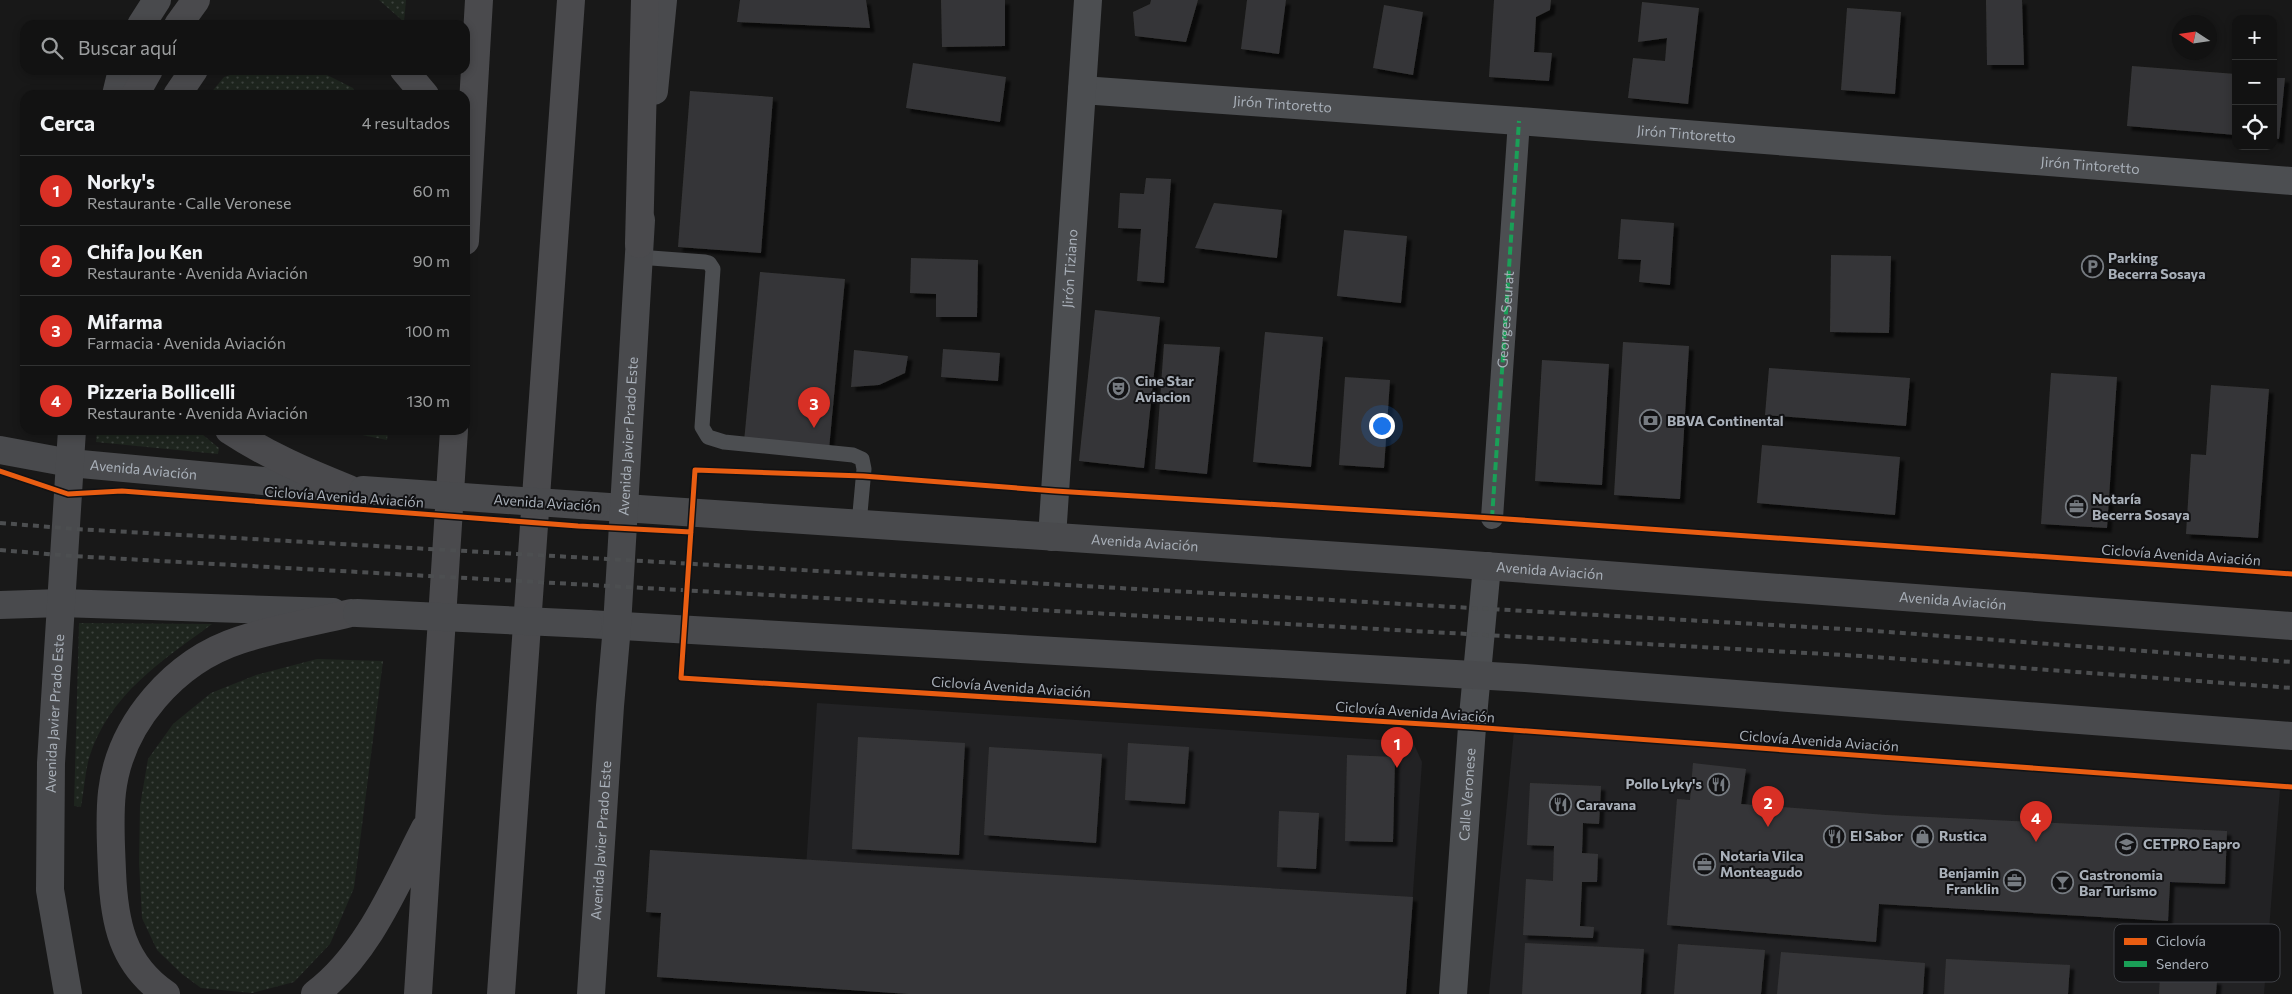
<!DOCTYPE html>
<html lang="es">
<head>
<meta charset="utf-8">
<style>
	body { margin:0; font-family:Commissioner,sans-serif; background:#1f2020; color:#f1f3f6 }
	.controls { position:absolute; right:15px; top:15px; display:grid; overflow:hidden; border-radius:10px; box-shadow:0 2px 8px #0003 }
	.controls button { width:45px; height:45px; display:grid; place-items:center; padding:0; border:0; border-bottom:1px solid #313232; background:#121212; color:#f1f3f6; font:25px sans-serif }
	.compass { position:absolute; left:2172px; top:15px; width:45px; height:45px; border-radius:50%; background:#121212; box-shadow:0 2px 8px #0003; rotate:282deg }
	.you { position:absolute; left:1381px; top:425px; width:18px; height:18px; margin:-12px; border:4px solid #fff; border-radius:50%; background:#1a73e8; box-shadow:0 0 0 8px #1a73e833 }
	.badge { display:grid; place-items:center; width:32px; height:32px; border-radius:50%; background:#d93025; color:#fff; font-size:16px; font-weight:700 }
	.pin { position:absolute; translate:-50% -41px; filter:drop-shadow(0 1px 2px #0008) }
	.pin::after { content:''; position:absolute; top:26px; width:18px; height:15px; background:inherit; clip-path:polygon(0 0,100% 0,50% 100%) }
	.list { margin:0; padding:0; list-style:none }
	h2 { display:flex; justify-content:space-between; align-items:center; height:65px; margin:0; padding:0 20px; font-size:21px }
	h2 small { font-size:16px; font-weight:400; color:#9c9e9f }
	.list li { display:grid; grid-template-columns:32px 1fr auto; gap:15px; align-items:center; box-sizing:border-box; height:70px; padding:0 20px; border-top:1px solid #313232 }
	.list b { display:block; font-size:19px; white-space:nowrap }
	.list p { margin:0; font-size:16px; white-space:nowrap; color:#9c9e9f }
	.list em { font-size:16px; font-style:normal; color:#9c9e9f }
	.icon { flex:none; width:28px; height:28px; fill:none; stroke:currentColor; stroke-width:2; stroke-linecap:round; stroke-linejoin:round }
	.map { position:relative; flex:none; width:2292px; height:994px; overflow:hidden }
	.search { position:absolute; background:#121212; box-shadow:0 2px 8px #0003; left:20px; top:20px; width:450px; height:55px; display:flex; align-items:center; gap:12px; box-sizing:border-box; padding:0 18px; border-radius:15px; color:#9c9e9f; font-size:19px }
	.panel { position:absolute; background:#121212; box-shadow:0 2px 8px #0003; left:20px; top:90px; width:450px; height:345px; border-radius:15px }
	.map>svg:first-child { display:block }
	.built { fill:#222224 }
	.grass { fill:url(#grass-dots) }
	.building { fill:#363637; filter:url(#shadow) }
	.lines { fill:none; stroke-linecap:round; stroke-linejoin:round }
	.service { stroke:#4c4e51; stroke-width:15 }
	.pedestrian { stroke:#4c4e51; stroke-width:22 }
	.minor { stroke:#4c4e51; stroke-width:28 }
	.primary { stroke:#494a4d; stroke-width:28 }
	.motorway { stroke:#4a4a4d; stroke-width:28 }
	.rail { stroke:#4c4e50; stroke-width:4; stroke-dasharray:6 5; stroke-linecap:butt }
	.primary-bridge { stroke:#494a4d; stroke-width:28 }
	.quiet { stroke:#1a9f57; stroke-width:4; stroke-dasharray:8 4; stroke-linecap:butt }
	.cycleway-casing { stroke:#121214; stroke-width:8 }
	.cycleway { stroke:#e95d12; stroke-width:5 }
	.labels { text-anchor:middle; stroke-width:4; stroke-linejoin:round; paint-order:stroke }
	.street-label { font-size:14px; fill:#a9b0b9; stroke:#121214 }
	.poi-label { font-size:14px; font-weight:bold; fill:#a9b0b9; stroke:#121214; text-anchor:start }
	.key { fill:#121214; stroke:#3f4146; stroke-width:1 }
	.key-label { font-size:14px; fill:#a9b0b9 }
</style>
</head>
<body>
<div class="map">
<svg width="2292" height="994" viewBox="0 0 2292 994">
	<defs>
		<pattern id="grass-dots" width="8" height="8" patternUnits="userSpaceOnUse" patternTransform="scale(1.25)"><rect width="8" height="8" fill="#1e251e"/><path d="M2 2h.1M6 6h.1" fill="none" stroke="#3c423d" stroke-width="1.8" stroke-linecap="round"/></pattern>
		<filter id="shadow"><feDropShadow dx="4.5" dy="4.5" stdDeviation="1" flood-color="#0009"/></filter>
	</defs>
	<rect width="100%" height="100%" fill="#181818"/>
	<path class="built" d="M817,703L1413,742L1422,762L1406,994H909L798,987Z
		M1514,730L2280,789L2264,994H1489Z"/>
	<path class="grass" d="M379,0H406L404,22Z
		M244,70H317L353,88L357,95H209L224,77Z
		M97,430H197L219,448L218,454L96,442Z
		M337,430H388L387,440Z
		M79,623L212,624C162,661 109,694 89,758C85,773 84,791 81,807L74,806Z
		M317,659L383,661L354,888L330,944L294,982L252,993L201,988L182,974L157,950L142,918L139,863L140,806L148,759L173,724L211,693L256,675Z"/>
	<path class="building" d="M740,0H866L870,28L737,22Z
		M941,0H1005V46L942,47Z
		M1151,0H1198L1186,42L1135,36L1133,12L1150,4Z
		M1247,0H1286L1279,54L1241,49Z
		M1494,0H1551L1550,10L1536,17L1534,52L1552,53L1549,81L1489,77Z
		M1986,0H2022L2024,65H1987Z
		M1642,2L1699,8L1688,104L1628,98L1633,58L1665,61L1667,38L1638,42Z
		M1384,5L1423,12L1413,75L1373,68Z
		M1847,8L1901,12L1895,94L1841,90Z
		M913,63L1006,77L1000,122L906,108Z
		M2132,66L2236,74V135L2127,126Z
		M2273,78H2285L2279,139L2273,138Z
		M690,91L773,97L761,253L678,247Z
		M1146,178L1171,179L1164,283L1137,281L1141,229L1118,228L1120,193L1144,194Z
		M1214,203L1282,210L1277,258L1195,248Z
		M1621,219L1674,223L1670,285L1639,282L1641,260L1618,259Z
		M1344,230L1407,236L1401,303L1337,296Z
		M1831,255L1891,256L1889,333L1830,332Z
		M911,258L978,260L977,317H936V294L910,293Z
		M760,272L845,279L829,449L744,442Z
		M1095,310L1160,317L1144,468L1079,461Z
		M1265,332L1323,337L1311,467L1253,462Z
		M1623,342L1689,346L1680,499L1614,495Z
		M1164,344L1220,347L1207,474L1155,469Z
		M943,349L1000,353L998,381L941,377Z
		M854,350L908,356L905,373L879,385L851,387Z
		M1542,360L1609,364L1602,485L1535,481Z
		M1769,368L1910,378L1906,426L1765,415Z
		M2051,373L2117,377L2107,528L2041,524Z
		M1345,377L1390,380L1384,468L1339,465Z
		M2211,385L2269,389L2258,538L2186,534L2191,454L2206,455Z
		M1762,445L1900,457L1895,515L1757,503Z
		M858,737L965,743L959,855L852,849Z
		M1128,743L1189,747L1185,804L1125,800Z
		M989,747L1102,754L1096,843L984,835Z
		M1347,755L1395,757L1393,842L1345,841Z
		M1693,763L1746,769L1741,804L1886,815L2227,831L2225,884L2170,882L2168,921L1879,904L1876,942L1667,925L1677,799L1690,800Z
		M1530,783L1601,786L1599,824L1583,823L1582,853L1598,854L1597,882H1582L1580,926L1594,927L1593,938L1523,935L1526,879L1553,881L1554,846L1527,845Z
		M1279,811L1319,813L1316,869L1277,867Z
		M650,850L1413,897L1406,994H909L657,977L661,913L646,912Z
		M1525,943L1644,949L1641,994H1522Z
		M1678,944L1765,950L1761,994H1674Z
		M1781,952L1925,963L1923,994H1777Z
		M1946,959L2070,965L2068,994H1944Z
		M2160,977L2217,980L2216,994H2159Z"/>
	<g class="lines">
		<path class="service" d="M638,257L705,262L709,263L713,269L702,427L708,437L724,442L853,455L862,459L864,469L859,524"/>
		<path class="pedestrian" d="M1492,518L1519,121"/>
		<g class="minor">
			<path id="s1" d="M1082,90L1519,121L2292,181"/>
			<path id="s2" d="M1052,537L1088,0"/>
			<path id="s3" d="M1453,994L1472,727L1487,566"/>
		</g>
		<g class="primary">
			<path d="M141,25L157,0"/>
			<path d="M654,91L663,0"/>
			<path d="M116,95L122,70"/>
			<path id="s4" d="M0,450L70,463L339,488"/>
			<path id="s5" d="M594,506L1431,562L2292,626"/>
			<path d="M0,605L61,603L333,612"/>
			<path d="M588,624L1525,678L2292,736"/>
			<path id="s6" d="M68,994L50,890L51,763L72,430"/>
			<path id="s7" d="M591,994L610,706L617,626L641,220"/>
		</g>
		<path class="motorway" d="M178,25L196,0
			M404,70L425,95
			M135,95L149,70
			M177,95L194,70
			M465,241L479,0
			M639,244L645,0
			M229,430C267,455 306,472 349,489
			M166,994C122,964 114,922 112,871C111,845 109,818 112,792C120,723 175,661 240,640C276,628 314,622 351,613
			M315,994C368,954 395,886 425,828
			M418,994L454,430
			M501,994L571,0"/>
		<path class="rail" d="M0,523L76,529L1862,630L2292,662
			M0,550L72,556L1861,656L2292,688"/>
		<path class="primary-bridge" d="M363,490L594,506
			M357,613L588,624"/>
		<path class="quiet" id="s8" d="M1492,518L1519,121"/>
		<defs>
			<path id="cycleway" d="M0,471L68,494L122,491L578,526L691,532
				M2292,574L1492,518L1055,491L863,476L695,470L681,678L1472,727L2292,787"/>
		</defs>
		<use href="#cycleway" class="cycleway-casing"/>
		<use href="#cycleway" class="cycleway"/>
	</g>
	<defs>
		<symbol id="parking-ring" viewBox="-11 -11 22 22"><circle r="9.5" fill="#121214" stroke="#767b81" stroke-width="1.5"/><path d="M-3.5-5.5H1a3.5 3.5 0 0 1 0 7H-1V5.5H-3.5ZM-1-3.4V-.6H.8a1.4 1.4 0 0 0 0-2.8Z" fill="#767b81"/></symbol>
		<symbol id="theatre-ring" viewBox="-11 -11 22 22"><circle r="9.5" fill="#121214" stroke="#767b81" stroke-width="1.5"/><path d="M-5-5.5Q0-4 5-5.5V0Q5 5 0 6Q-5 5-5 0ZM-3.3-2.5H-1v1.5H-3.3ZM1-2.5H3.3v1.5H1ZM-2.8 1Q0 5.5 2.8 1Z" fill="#767b81"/></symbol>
		<symbol id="bank-ring" viewBox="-11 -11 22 22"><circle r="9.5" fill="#121214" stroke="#767b81" stroke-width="1.5"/><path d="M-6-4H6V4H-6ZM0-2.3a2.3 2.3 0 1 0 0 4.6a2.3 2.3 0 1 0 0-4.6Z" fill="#767b81"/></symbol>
		<symbol id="office-ring" viewBox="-11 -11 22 22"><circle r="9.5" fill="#121214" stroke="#767b81" stroke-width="1.5"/><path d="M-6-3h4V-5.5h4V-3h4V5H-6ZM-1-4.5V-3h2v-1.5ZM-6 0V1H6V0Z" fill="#767b81"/></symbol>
		<symbol id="restaurant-ring" viewBox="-11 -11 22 22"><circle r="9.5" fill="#121214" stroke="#767b81" stroke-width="1.5"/><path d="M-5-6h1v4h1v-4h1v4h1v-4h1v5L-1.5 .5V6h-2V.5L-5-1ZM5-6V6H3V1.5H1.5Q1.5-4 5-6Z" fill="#767b81"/></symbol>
		<symbol id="shop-ring" viewBox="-11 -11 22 22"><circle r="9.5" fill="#121214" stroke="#767b81" stroke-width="1.5"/><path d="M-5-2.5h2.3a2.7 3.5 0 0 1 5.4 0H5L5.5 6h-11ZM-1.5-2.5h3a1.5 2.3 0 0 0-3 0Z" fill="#767b81"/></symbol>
		<symbol id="university-ring" viewBox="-11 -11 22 22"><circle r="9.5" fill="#121214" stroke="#767b81" stroke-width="1.5"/><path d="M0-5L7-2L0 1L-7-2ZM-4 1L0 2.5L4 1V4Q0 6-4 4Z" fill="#767b81"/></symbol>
		<symbol id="bar-ring" viewBox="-11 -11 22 22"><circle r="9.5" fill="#121214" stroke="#767b81" stroke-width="1.5"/><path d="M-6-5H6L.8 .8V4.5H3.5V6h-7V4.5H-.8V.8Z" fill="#767b81"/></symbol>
	</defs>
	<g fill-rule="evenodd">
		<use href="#parking-ring" x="2080" y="254" width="25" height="25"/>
		<use href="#theatre-ring" x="1106" y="376" width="25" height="25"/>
		<use href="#bank-ring" x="1638" y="408" width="25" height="25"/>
		<use href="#office-ring" x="2064" y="494" width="25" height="25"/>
		<use href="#restaurant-ring" x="1706" y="772" width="25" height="25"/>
		<use href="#restaurant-ring" x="1548" y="792" width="25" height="25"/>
		<use href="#restaurant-ring" x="1822" y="824" width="25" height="25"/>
		<use href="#shop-ring" x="1910" y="824" width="25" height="25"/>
		<use href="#university-ring" x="2114" y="832" width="25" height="25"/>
		<use href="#office-ring" x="1692" y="852" width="25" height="25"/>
		<use href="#office-ring" x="2002" y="868" width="25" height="25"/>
		<use href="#bar-ring" x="2050" y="870" width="25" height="25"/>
	</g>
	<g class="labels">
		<g class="street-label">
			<text dy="5" stroke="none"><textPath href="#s1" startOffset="201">Jirón Tintoretto</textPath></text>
			<text dy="5" stroke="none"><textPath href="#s1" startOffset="606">Jirón Tintoretto</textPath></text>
			<text dy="5" stroke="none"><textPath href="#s1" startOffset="1011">Jirón Tintoretto</textPath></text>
			<text dy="5" stroke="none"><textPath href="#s2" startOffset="269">Jirón Tiziano</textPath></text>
			<text dy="5" stroke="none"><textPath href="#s8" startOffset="199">Georges Seurat</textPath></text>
			<text dy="5" stroke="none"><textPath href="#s7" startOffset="559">Avenida Javier Prado Este</textPath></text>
			<text dy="5" stroke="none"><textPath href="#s4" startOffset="145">Avenida Aviación</textPath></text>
			<text transform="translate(344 497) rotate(4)" y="5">Ciclovía Avenida Aviación</text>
			<text transform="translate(547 503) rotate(4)" y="5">Avenida Aviación</text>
			<text dy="5" stroke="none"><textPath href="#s5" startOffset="552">Avenida Aviación</textPath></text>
			<text transform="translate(2181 555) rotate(4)" y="5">Ciclovía Avenida Aviación</text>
			<text dy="5" stroke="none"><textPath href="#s5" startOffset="958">Avenida Aviación</textPath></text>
			<text dy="5" stroke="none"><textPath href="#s5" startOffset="1362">Avenida Aviación</textPath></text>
			<text transform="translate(1011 687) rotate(4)" y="5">Ciclovía Avenida Aviación</text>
			<text transform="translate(1415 712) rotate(4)" y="5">Ciclovía Avenida Aviación</text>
			<text dy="5" stroke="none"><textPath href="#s6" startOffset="282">Avenida Javier Prado Este</textPath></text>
			<text transform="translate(1819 741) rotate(4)" y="5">Ciclovía Avenida Aviación</text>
			<text dy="5" stroke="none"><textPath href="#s3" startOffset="200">Calle Veronese</textPath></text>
			<text dy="5" stroke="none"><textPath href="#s7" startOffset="154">Avenida Javier Prado Este</textPath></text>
		</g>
		<g class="poi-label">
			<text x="2108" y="263">Parking<tspan x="2108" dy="16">Becerra Sosaya</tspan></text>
			<text x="1135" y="386">Cine Star<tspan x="1135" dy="16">Aviacion</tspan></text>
			<text x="1667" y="426">BBVA Continental</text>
			<text x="2092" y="504">Notaría<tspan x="2092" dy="16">Becerra Sosaya</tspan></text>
			<text x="1702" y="789" text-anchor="end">Pollo Lyky's</text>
			<text x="1576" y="810">Caravana</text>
			<text x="1850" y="841">El Sabor</text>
			<text x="1939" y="841">Rustica</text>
			<text x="2143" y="849">CETPRO Eapro</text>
			<text x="1720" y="861">Notaria Vilca<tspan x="1720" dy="16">Monteagudo</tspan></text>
			<text x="1999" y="878" text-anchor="end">Benjamin<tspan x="1999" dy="16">Franklin</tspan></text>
			<text x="2079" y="880">Gastronomia<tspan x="2079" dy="16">Bar Turismo</tspan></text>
		</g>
	</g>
	<rect x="2114" y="924" width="166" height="58" rx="8" class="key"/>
	<rect x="2124" y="938" width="23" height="7" fill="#e95d12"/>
	<rect x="2124" y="961" width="23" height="6" fill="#1a9f57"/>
	<g class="key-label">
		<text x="2156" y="946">Ciclovía</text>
		<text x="2156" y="969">Sendero</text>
	</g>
</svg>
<div class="controls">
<button>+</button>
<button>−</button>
<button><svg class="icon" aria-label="locate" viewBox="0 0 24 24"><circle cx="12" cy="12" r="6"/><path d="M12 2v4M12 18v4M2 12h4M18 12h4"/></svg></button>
</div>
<svg class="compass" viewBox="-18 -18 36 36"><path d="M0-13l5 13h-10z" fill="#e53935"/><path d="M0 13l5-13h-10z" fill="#9c9e9f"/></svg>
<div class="you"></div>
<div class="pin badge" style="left:1397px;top:768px">1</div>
<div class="pin badge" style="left:1768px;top:827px">2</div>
<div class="pin badge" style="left:814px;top:428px">3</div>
<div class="pin badge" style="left:2036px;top:842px">4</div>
<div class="search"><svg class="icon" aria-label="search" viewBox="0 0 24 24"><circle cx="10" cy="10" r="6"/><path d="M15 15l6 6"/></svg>Buscar aquí</div>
<section class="panel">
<h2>Cerca<small>4 resultados</small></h2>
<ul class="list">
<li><span class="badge">1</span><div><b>Norky's</b><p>Restaurante · Calle Veronese</p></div><em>60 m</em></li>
<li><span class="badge">2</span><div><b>Chifa Jou Ken</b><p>Restaurante · Avenida Aviación</p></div><em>90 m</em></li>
<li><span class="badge">3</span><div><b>Mifarma</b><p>Farmacia · Avenida Aviación</p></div><em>100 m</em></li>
<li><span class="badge">4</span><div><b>Pizzeria Bollicelli</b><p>Restaurante · Avenida Aviación</p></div><em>130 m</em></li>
</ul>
</section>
</div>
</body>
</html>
